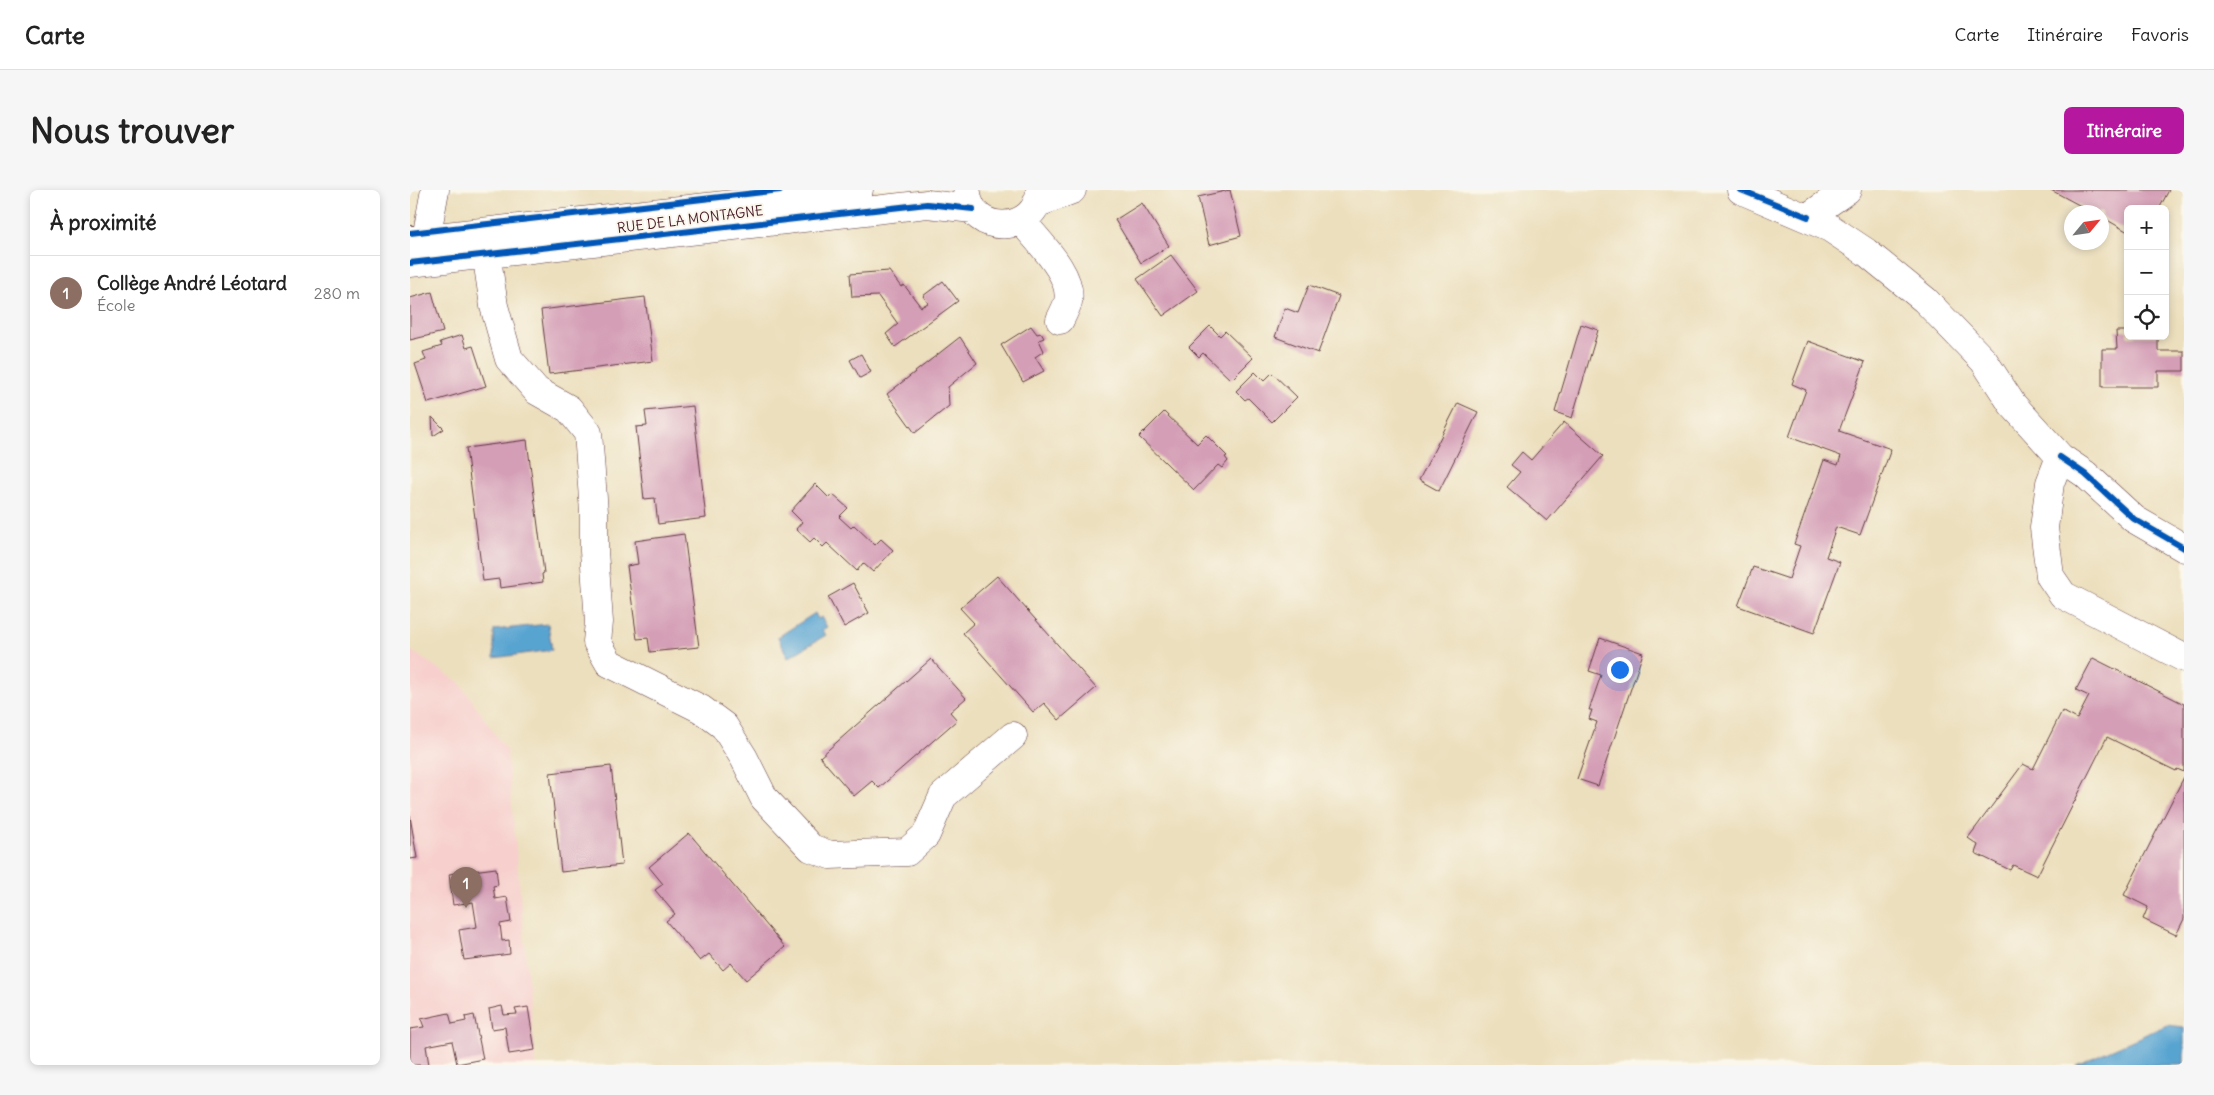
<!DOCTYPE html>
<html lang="fr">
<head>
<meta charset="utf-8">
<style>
	body { margin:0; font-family:Delius,sans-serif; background:#f6f6f6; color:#222 }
	.controls { position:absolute; right:15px; top:15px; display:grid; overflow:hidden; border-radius:8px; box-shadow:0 2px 8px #0003 }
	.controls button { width:45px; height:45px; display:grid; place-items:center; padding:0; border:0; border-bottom:1px solid #e0e0e0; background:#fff; color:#222; font:25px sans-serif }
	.compass { position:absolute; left:1654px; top:15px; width:45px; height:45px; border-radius:50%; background:#fff; box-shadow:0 2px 8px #0003; rotate:61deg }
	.you { position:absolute; left:1209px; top:479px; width:18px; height:18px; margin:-12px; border:4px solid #fff; border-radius:50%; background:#1a73e8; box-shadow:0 0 0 8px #1a73e833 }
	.badge { display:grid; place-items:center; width:32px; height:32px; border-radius:50%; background:#b5179e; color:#fff; font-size:16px; font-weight:700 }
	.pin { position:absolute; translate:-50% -41px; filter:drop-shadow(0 1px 2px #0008) }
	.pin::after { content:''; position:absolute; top:26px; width:18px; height:15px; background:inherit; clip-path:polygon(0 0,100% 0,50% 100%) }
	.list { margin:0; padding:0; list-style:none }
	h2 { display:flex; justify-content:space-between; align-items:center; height:65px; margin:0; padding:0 20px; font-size:21px }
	h2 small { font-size:16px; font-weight:400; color:#767676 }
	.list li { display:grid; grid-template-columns:32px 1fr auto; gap:15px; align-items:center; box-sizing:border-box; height:75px; padding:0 20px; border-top:1px solid #e0e0e0 }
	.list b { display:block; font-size:19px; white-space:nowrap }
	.list p { margin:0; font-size:16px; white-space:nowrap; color:#767676 }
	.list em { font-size:16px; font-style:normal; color:#767676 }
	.icon { flex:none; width:28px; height:28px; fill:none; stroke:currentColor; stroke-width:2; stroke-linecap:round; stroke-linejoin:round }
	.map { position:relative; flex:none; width:1774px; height:875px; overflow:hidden; border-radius:8px }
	header { display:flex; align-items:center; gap:30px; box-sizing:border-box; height:70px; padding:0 25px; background:#fff; border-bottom:1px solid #e0e0e0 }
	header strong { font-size:24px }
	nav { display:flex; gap:28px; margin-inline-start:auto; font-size:18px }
	.intro { display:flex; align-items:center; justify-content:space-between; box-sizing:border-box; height:120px; padding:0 30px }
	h1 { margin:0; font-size:35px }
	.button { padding:12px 22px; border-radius:8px; background:#b5179e; color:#fff; font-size:18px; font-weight:700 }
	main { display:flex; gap:30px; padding:0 30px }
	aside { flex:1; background:#fff; border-radius:8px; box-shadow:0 2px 8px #0003 }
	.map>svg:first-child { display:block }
	.built { fill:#f7d0cd }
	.water { fill:#59a4d1; stroke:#52627e }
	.building { fill:#d49eb6 }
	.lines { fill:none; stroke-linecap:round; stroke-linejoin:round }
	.minor-casing { stroke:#623c41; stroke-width:29 }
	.minor { stroke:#fff; stroke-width:28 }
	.cycleway-casing { stroke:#fbf7ec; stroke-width:9 }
	.cycleway { stroke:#0057b8; stroke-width:6 }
	.labels { text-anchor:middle; stroke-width:4; stroke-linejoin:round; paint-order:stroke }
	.street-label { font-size:14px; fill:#4a1f2b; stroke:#fbf7ec }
</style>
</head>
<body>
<header>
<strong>Carte</strong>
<nav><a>Carte</a><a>Itinéraire</a><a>Favoris</a></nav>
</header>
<div class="intro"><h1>Nous trouver</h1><a class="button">Itinéraire</a></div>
<main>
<aside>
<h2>À proximité<small></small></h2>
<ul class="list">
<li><span class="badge" style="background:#8d6e63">1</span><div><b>Collège André Léotard</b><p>École</p></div><em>280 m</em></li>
</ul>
</aside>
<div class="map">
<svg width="1774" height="875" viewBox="0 0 1774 875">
	<rect width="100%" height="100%" fill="#fbf7ec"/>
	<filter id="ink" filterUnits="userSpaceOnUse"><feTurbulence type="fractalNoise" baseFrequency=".02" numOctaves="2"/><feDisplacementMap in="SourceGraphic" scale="10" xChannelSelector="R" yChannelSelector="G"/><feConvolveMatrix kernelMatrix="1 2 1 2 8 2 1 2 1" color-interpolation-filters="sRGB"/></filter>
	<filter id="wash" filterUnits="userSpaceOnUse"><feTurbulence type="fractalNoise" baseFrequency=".0096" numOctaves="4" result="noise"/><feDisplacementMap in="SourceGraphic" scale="20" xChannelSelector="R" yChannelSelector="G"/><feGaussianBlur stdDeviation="1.12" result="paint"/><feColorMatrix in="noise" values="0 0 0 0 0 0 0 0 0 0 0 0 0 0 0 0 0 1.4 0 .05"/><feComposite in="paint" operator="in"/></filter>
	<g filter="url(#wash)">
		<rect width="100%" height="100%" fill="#ecdfbd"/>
		<path class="built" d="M0,460L49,492L97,561L126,875H0Z"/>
		<path class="water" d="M405,423L408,429L411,427L417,437L412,440L416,445L378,468L368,447Z
			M138,434L142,460L84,468V440Z
			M1757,835L1774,837V875H1666Z"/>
		<g id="blocks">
			<path class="building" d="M820,0L831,46L799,55L788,7Z
				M1641,0H1759L1749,19H1718V42L1692,27V22H1682Z
				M732,13L759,56L731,73L705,30Z
				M761,65L788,101L753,126L727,89Z
				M479,81L491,97L494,95L511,117L518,113L513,106L533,91L548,111L485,157L476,144L488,134L468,106L442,107L440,84Z
				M899,95L929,106L908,163L865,147L875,118L888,123Z
				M22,102L33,142L0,150V108Z
				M235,107L243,171L139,184L131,120Z
				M1171,134L1188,140L1162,228L1145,222Z
				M621,136L627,144L631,143L634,148L629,150L634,161L625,167L634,181L613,192L591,155Z
				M800,136L810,146L815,141L843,168L821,190L793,163L789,167L779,157Z
				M1706,141H1718V146H1748V161H1774V181H1748V197H1692V159H1707Z
				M52,145L56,158L63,156L76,196L18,213L5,174L16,170L13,162L32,156L30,152Z
				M550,147L567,173L538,197L539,216L505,243L477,204Z
				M1398,151L1455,172L1429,241L1481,259L1450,345L1426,337L1416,367L1430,372L1404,443L1328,416L1343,377L1379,389L1390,356L1384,354L1414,270L1428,275L1431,266L1379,247L1396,200L1382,194Z
				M451,164L461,182L450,188L440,170Z
				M845,182L854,191L862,183L887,207L862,232L838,208L835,210L826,201Z
				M1048,213L1068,222L1029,301L1009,290Z
				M283,216L296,328L248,334L245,308L234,309L226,237L237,236L235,221Z
				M754,222L787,254L796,245L817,266L815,267L818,271L812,278L808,275L784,300L729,247Z
				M22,227L34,239L23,246Z
				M1154,232L1193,266L1137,331L1097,297L1110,282L1101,275L1112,262L1121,270Z
				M117,250L134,383L132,384L133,392L90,398L89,389L73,391L56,258Z
				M405,294L419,308L422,304L438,318L429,327L441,338L444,335L465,355L471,349L483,360L463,382L453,373L447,381L417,353L413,357L404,348L400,352L386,339L392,332L381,321Z
				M274,344L289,457L240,462L238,448L227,449L217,376L228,374L225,351Z
				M587,386L686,498L649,530L634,513L623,522L553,443L564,433L550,418Z
				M443,393L459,423L434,437L418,407Z
				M1190,448L1233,463L1188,596L1167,589L1187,532L1179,529L1182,520H1179L1191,485L1179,481Z
				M1683,468L1774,514V582L1767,579L1766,581L1697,547L1627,686L1603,675L1600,680L1565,663L1568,655L1558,648L1613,574L1623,579L1652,521L1667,529L1679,506L1666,500Z
				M521,469L556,508L540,522L547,530L469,598L462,591L444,606L410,567Z
				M201,576L212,675L151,682L140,583Z
				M1774,587V729L1766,745L1733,729L1738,717L1714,705Z
				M0,626L7,668L0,669Z
				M279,643L375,757L336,790L321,773L313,780L299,764L290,771L256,731L265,724L245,700L253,694L239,677Z
				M86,678L88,695L83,696L85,709L97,707L101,732L90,734L92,751L99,750L100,764L54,770L49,740L67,737L63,712L43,715L39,684Z
				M92,816L94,825L107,824L105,819L118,817L125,860L99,864L95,837L82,839L79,819Z
				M39,823L42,834L56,831L55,827L64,825L73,869L47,874L42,851L16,856L19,875H0V839L14,837L11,829Z"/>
		</g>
	</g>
	<g filter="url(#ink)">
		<use href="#blocks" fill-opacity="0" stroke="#623c41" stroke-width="1"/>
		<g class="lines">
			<defs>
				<path id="minor" d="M1331,0L1420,38L1456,62L1515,110L1574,171L1602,214L1650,267L1675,284L1724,329L1774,358
					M557,3C561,46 627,45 630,0
					M626,14L662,0
					M1398,27L1437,0
					M611,30C627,51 664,84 658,112C656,118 653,124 650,130
					M73,42L84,116L99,169L127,201L159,219L178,243L184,322V361L189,432L187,452L199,473L291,519L314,536L334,568L354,608L401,658L420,665L497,662L516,645L533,606L603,546
					M0,50L449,0
					M13,65L25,0
					M0,73L517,14L563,19
					M1650,267L1640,293L1634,338L1640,386L1653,405L1774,468"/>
			</defs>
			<use href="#minor" class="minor-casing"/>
			<use href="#minor" class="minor"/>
			<defs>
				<path id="cycleway" d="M1331,0L1398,27
					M0,43L370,0
					M0,73L517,14L563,19
					M1650,267L1675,284L1724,329L1774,358"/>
			</defs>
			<use href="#cycleway" class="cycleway-casing"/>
			<use href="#cycleway" class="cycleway"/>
		</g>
	</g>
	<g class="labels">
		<g class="street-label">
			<text transform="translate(280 29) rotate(-7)" y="5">RUE DE LA MONTAGNE</text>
		</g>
	</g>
</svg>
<div class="controls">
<button>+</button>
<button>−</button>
<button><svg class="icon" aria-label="locate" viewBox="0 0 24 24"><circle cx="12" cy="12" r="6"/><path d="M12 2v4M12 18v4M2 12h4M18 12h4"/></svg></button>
</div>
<svg class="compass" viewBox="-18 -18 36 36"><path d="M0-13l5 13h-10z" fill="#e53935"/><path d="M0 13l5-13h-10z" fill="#767676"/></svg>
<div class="you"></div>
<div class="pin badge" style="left:56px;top:718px;background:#8d6e63">1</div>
</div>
</main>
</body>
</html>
